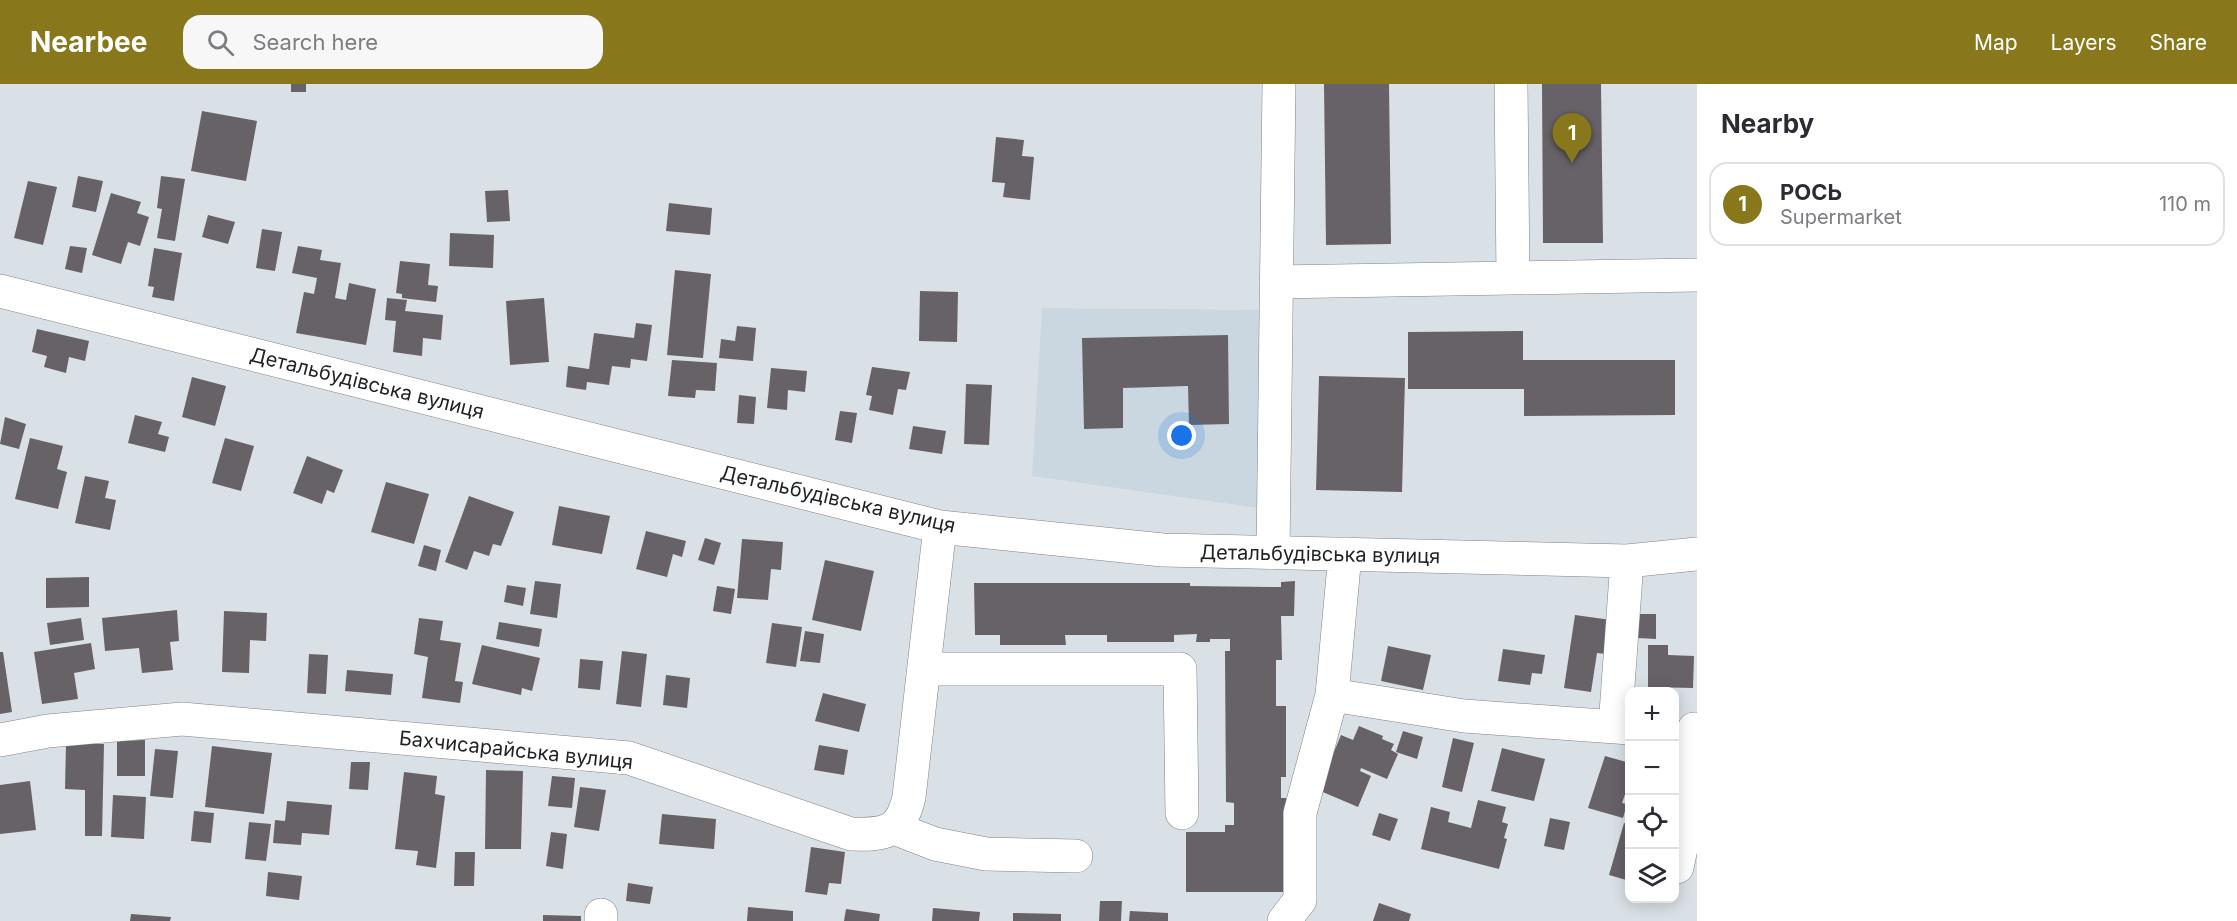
<!DOCTYPE html>
<html lang="en">
<head>
<meta charset="utf-8">
<style>
	body { margin:0; font-family:Inter,sans-serif; background:#f7f7f7; color:#2b2b33 }
	.controls { position:absolute; right:18px; bottom:18px; display:grid; overflow:hidden; border-radius:12px; box-shadow:0 3px 15px #0003 }
	.controls button { width:54px; height:54px; display:grid; place-items:center; padding:0; border:0; border-bottom:2px solid #e1e1e2; background:#fff; color:#2b2b33; font:30px sans-serif }
	.you { position:absolute; left:1182px; top:352px; width:21px; height:21px; margin:-15px; border:4px solid #fff; border-radius:50%; background:#1a73e8; box-shadow:0 0 0 9px #1a73e833 }
	.badge { display:grid; place-items:center; width:39px; height:39px; border-radius:50%; background:#88771b; color:#fff; font-size:20px; font-weight:700 }
	.pin { position:absolute; translate:-50% -50px; filter:drop-shadow(0 2px 3px #0008) }
	.pin::after { content:''; position:absolute; top:32px; width:21px; height:18px; background:inherit; clip-path:polygon(0 0,100% 0,50% 100%) }
	.list { margin:0; padding:0; list-style:none }
	h2 { display:flex; justify-content:space-between; align-items:center; height:78px; margin:0; padding:0 24px; font-size:26px }
	h2 small { font-size:20px; font-weight:400; color:#7c7c81 }
	.list li { display:grid; grid-template-columns:39px 1fr auto; gap:18px; align-items:center; box-sizing:border-box; height:84px; margin:0 12px 12px; padding:0 12px; border:2px solid #e1e1e2; border-radius:18px }
	.list b { display:block; font-size:22px; white-space:nowrap }
	.list p { margin:0; font-size:20px; white-space:nowrap; color:#7c7c81 }
	.list em { font-size:20px; font-style:normal; color:#7c7c81 }
	.icon { flex:none; width:33px; height:33px; fill:none; stroke:currentColor; stroke-width:2; stroke-linecap:round; stroke-linejoin:round }
	.map { position:relative; flex:none; width:1697px; height:837px; overflow:hidden }
	header { display:flex; align-items:center; gap:36px; box-sizing:border-box; height:84px; padding:0 30px; background:#88771b; color:#fff }
	header strong { font-size:28px }
	nav { display:flex; gap:33px; margin-inline-start:auto; font-size:21px }
	.search { width:420px; height:54px; background:#f7f7f7; display:flex; align-items:center; gap:15px; box-sizing:border-box; padding:0 21px; border-radius:18px; color:#7c7c81; font-size:22px }
	main { display:flex }
	aside { flex:1; background:#fff }
	.map>svg:first-child { display:block }
	.built { fill:#cad7e1 }
	.building { fill:#676267 }
	.lines { fill:none; stroke-linecap:round; stroke-linejoin:round }
	.minor-casing { stroke:#7e8388; stroke-width:34 }
	.minor { stroke:#fff; stroke-width:33 }
	.labels { text-anchor:middle; stroke-width:6; stroke-linejoin:round; paint-order:stroke }
	.street-label { font-size:20px; fill:#1f2224; stroke:#fff }
</style>
</head>
<body>
<header>
<strong>Nearbee</strong>
<div class="search"><svg class="icon" aria-label="search" viewBox="0 0 24 24"><circle cx="10" cy="10" r="6"/><path d="M15 15l6 6"/></svg>Search here</div>
<nav><a>Map</a><a>Layers</a><a>Share</a></nav>
</header>
<main>
<div class="map">
<svg width="1697" height="837" viewBox="0 0 1697 837">
	<rect width="100%" height="100%" fill="#dae1e6"/>
	<path class="built" d="M1042,224L1264,226L1265,425L1032,392Z"/>
	<path class="building" d="M291,0H306V8H291Z
		M1324,0H1389L1391,160L1326,161Z
		M1542,0H1601L1603,159H1543Z
		M202,27L257,37L246,97L191,87Z
		M996,53L1024,56L1022,72L1034,73L1030,116L1003,113L1005,99L992,98Z
		M78,92L103,97L96,128L72,123Z
		M161,92L185,95L175,157L157,154L162,125L157,124Z
		M28,97L57,103L43,161L14,154Z
		M508,106L510,137L487,138L485,107Z
		M111,109L141,118L137,129L149,133L140,162L128,158L121,180L92,171Z
		M669,119L712,124L710,151L666,147Z
		M208,131L235,138L228,160L202,153Z
		M262,145L282,148L275,187L256,184Z
		M450,149L494,151L493,184L449,182Z
		M70,162L87,164L82,189L65,185Z
		M298,162L322,166L320,176L341,179L335,214L346,216L349,199L376,205L366,261L296,249L304,208L314,210L317,194L292,189Z
		M154,164L182,169L174,217L152,213L154,203L148,202Z
		M400,177L430,180L428,201L438,202L436,218L402,214V210L396,209Z
		M675,186L711,190L703,274L667,271Z
		M920,207L958,208L957,258L919,257Z
		M387,214L407,216L405,227L443,231L441,256L423,254L422,272L393,268L396,237L385,236Z
		M544,214L549,278L510,281L506,217Z
		M636,239L652,241L647,277L631,275L630,284L612,282L609,301L587,298L586,306L566,303L568,282L589,285L594,249L634,254Z
		M737,242L756,244L753,277L719,274L721,255L735,257Z
		M37,245L89,257L85,277L69,273L66,289L44,283L47,272L32,268Z
		M1523,247V276H1675V331L1524,332V305H1408V248Z
		M1228,251L1229,340L1189,341L1188,302L1123,304V344L1084,345L1082,254Z
		M672,276L717,279L715,307L696,306L695,314L668,312Z
		M872,283L910,288L906,306L898,305L893,331L869,326L872,312L866,311Z
		M771,284L807,287L805,308L788,306L787,326L767,324Z
		M1319,292L1405,294L1402,408L1316,406Z
		M192,293L226,302L215,342L182,333Z
		M966,300L992,301L989,361L964,360Z
		M739,311L756,313L754,340L737,339Z
		M840,327L857,329L852,359L835,356Z
		M135,331L162,338L158,350L169,353L165,368L128,359Z
		M5,333L26,340L19,365L0,360Z
		M913,342L946,347L942,370L909,365Z
		M30,354L63,362L57,385L67,388L58,425L15,415Z
		M225,354L254,362L241,407L212,399Z
		M307,372L343,386L334,409L327,406L322,420L293,409Z
		M85,392L109,397L105,414L116,416L110,446L75,439Z
		M386,398L429,410L414,460L371,448Z
		M469,412L514,428L501,462L493,460L489,472L474,467L467,486L445,478Z
		M559,422L610,432L602,470L552,461Z
		M646,447L686,457L682,473L673,470L667,493L636,485Z
		M705,454L721,459L714,481L698,476Z
		M742,455L783,458L781,486L771,485L768,516L737,514Z
		M424,461L441,466L436,487L418,482Z
		M825,476L874,487L861,547L812,536Z
		M89,493V523L46,524V494Z
		M535,497L561,500L557,534L530,530Z
		M1295,497L1294,532H1281L1282,576H1276V622H1286V693H1281V714H1286V808H1186V748H1225V741H1234V719L1226,718L1225,567H1230V555H1210V558H1196L1197,550L1174,551V558H1107V551H1065L1066,561H1000V551H975L974,499H1190V502L1281,503V498Z
		M507,501L526,504L523,522L504,518Z
		M717,502L735,505L731,530L713,527Z
		M177,526L179,557L170,558L173,586L142,589L139,564L105,567L102,534Z
		M224,527L267,529L266,557L250,556L249,589L222,588Z
		M1638,530H1656V555L1638,554Z
		M1575,531L1611,536L1606,570L1597,569L1591,608L1564,604Z
		M81,534L84,556L50,561L47,539Z
		M419,534L443,537L440,556L461,559L455,597L463,598L460,619L422,614L428,573L414,570Z
		M499,538L542,545L539,563L496,555Z
		M772,539L802,543L796,583L766,579Z
		M805,547L824,550L820,579L800,577Z
		M91,559L95,585L74,589L78,615L42,620L34,568Z
		M482,561L540,574L532,607L522,604L521,611L472,600Z
		M1648,561H1668V571L1694,572L1693,604L1648,603Z
		M1388,562L1431,571L1423,606L1381,597Z
		M1503,565L1545,571L1542,590L1532,589L1530,601L1498,597Z
		M622,567L647,570L641,623L616,620Z
		M0,568H3L12,628L0,630Z
		M309,570L328,571L326,610L307,609Z
		M580,575L603,577L600,606L578,604Z
		M347,586L393,590L391,611L345,607Z
		M666,591L690,594L687,624L663,621Z
		M823,609L866,620L859,648L815,637Z
		M1359,642L1383,652L1382,655L1394,660L1391,666L1398,670L1387,695L1361,684L1360,687L1371,692L1358,723L1318,706L1341,651L1353,656Z
		M1403,647L1423,653L1417,675L1396,668Z
		M1453,654L1474,659L1462,708L1442,703Z
		M145,656V692H117V657Z
		M66,660H104L102,752H85V706L65,705Z
		M819,661L848,666L844,691L814,686Z
		M212,662L272,669L264,730L205,723Z
		M1502,664L1545,675L1534,717L1491,707Z
		M155,665L178,667L173,714L150,712Z
		M1605,672L1630,679V696L1622,719L1627,720L1623,734L1588,724Z
		M351,678H370L368,706L349,705Z
		M486,686L523,687L521,765H485Z
		M404,688L437,692L435,710L445,712L436,784L416,781L418,767L395,765Z
		M552,692L575,694L572,724L548,722Z
		M30,697L36,746L0,750V701Z
		M580,703L606,706L599,747L574,743Z
		M113,711L146,713L144,755L111,753Z
		M1478,716L1506,723L1502,738L1508,740L1504,754L1507,755L1499,785L1421,765L1431,723L1450,728L1448,738L1471,744Z
		M287,717L332,721L329,751L302,749L301,761L273,759L275,736L285,737Z
		M194,727L214,729L211,759L191,757Z
		M1379,729L1398,735L1390,757L1372,751Z
		M662,730L716,735L714,765L659,760Z
		M1550,734L1570,738L1564,766L1544,762Z
		M249,738L271,740L266,777L245,775Z
		M1624,739L1630,740V797L1609,791Z
		M551,748L567,750L563,785L546,782Z
		M811,763L845,768L841,800L829,799L827,811L805,808Z
		M455,768H475L474,802H454Z
		M268,788L302,792L299,816L266,812Z
		M628,799L653,803L650,820L626,817Z
		M1100,817H1122L1121,837H1099Z
		M1379,819L1411,830L1409,837H1373Z
		M748,823L793,827V837H747Z
		M933,824L980,828L979,837H932Z
		M846,825L880,830L879,837H844Z
		M1130,827L1168,829V837H1129Z
		M1013,829L1061,830V837H1013Z
		M131,830L171,833L170,837H130Z
		M543,831L581,832V837H543Z"/>
	<g class="lines">
		<defs>
			<path id="minor" d="M1511,0L1513,194
				M1276,198L1697,191
				M0,207L940,443L1163,466L1627,477L1697,470
				M1273,469L1279,0
				M1345,470L1332,611L1464,632L1630,644
				M924,585H1180L1182,729
				M1615,643L1627,477
				M0,656L48,647L182,635L629,674L851,750C885,751 901,749 909,713L940,443
				M894,744L935,760L986,770L1076,772
				M1677,783L1688,732L1694,645
				M601,837V831
				M1284,837L1300,816V729L1332,611"/>
		</defs>
		<use href="#minor" class="minor-casing"/>
		<use href="#minor" class="minor"/>
	</g>
	<g class="labels">
		<g class="street-label">
			<text transform="translate(367 299) rotate(14)" y="7">Детальбудівська вулиця</text>
			<text transform="translate(838 415) rotate(13)" y="7">Детальбудівська вулиця</text>
			<text transform="translate(1320 470) rotate(1)" y="7">Детальбудівська вулиця</text>
			<text transform="translate(516 666) rotate(6)" y="7">Бахчисарайська вулиця</text>
		</g>
	</g>
</svg>
<div class="controls">
<button>+</button>
<button>−</button>
<button><svg class="icon" aria-label="locate" viewBox="0 0 24 24"><circle cx="12" cy="12" r="6"/><path d="M12 2v4M12 18v4M2 12h4M18 12h4"/></svg></button>
<button><svg class="icon" aria-label="layers" viewBox="0 0 24 24"><path d="M12 4l9 5-9 5-9-5zM3 14l9 5 9-5"/></svg></button>
</div>
<div class="you"></div>
<div class="pin badge" style="left:1572px;top:79px">1</div>
</div>
<aside>
<h2>Nearby<small></small></h2>
<ul class="list">
<li><span class="badge">1</span><div><b>РОСЬ</b><p>Supermarket</p></div><em>110 m</em></li>
</ul>
</aside>
</main>
</body>
</html>
